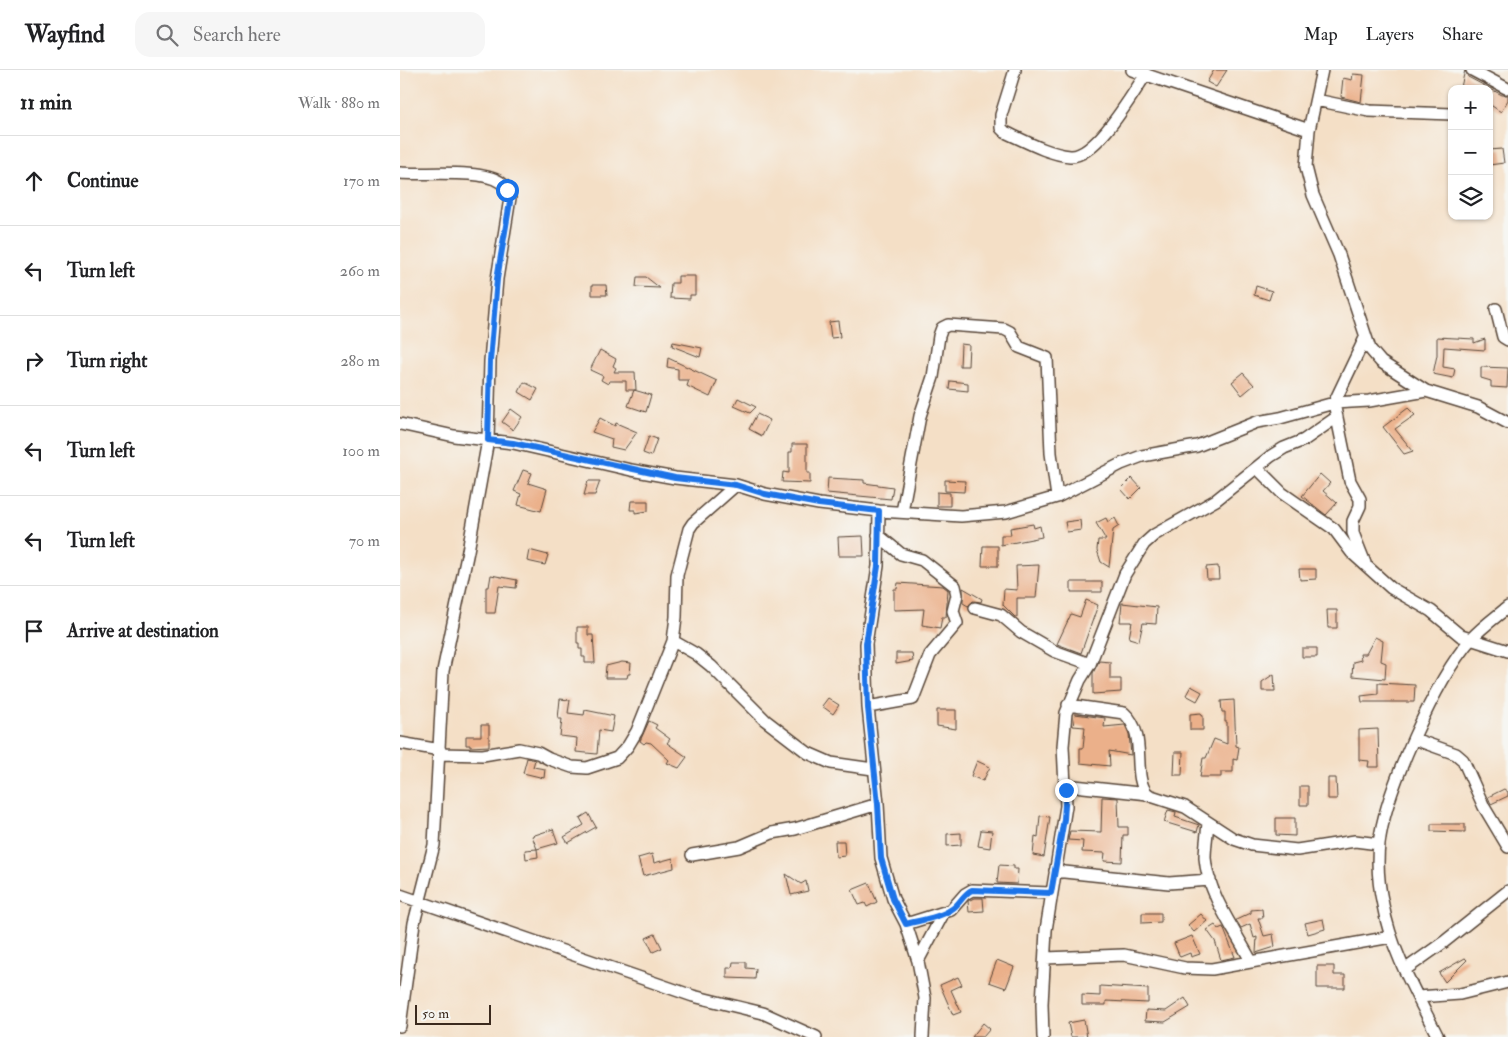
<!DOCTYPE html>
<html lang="en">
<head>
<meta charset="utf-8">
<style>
	body { margin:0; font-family:"IM FELL Double Pica",serif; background:#f6f6f6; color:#202124 }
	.controls { position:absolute; right:15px; top:15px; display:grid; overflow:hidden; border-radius:10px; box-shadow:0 1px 4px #0004 }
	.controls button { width:45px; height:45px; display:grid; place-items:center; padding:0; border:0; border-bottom:1px solid #e0e0e0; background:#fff; color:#202124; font:25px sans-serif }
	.scale { position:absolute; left:15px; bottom:12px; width:76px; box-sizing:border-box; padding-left:5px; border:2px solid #3b2a1e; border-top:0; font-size:14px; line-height:18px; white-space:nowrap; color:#3b2a1e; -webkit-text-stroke:4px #f6f6f2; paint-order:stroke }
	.stop { position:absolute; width:15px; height:15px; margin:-11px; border:4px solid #1a73e8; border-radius:50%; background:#fff }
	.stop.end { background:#1a73e8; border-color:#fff; box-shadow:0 1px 5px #0008 }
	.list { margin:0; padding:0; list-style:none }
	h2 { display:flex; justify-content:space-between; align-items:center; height:65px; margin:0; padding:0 20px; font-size:21px }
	h2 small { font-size:16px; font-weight:400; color:#757577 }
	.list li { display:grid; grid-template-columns:32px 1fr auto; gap:15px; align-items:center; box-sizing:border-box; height:90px; padding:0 20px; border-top:1px solid #e0e0e0 }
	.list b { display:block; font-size:19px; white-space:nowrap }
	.list em { font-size:16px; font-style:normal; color:#757577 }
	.icon { flex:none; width:28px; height:28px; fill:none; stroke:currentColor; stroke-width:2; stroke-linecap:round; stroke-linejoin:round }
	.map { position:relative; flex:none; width:1108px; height:967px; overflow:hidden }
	header { display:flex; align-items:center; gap:30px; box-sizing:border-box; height:70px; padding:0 25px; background:#fff; border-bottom:1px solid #e0e0e0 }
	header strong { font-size:24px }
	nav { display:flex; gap:28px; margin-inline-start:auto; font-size:18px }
	.search { width:350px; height:45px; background:#f6f6f6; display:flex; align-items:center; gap:12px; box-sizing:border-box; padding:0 18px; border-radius:15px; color:#757577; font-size:19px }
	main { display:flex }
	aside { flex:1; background:#fff }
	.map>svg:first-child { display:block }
	.building { fill:#ebb08a }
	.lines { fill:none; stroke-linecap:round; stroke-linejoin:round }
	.street-casing { stroke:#574537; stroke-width:14 }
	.street { stroke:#fff; stroke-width:11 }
	.route { stroke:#1a73e8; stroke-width:6 }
</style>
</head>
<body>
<header>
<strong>Wayfind</strong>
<div class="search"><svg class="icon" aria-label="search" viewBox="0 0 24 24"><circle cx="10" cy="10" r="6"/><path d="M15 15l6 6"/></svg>Search here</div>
<nav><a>Map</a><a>Layers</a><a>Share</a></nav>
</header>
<main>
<aside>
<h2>11 min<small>Walk · 880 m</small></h2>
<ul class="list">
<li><svg class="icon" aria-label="ahead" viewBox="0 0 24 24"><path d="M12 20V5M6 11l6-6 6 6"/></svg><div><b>Continue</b></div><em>170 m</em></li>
<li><svg class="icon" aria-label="left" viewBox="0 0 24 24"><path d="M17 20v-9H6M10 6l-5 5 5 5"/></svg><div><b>Turn left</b></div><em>260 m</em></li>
<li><svg class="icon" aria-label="right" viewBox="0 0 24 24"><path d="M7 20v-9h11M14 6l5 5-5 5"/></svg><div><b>Turn right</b></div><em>280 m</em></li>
<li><svg class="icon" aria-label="left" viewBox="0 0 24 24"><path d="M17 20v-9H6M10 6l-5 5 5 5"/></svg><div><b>Turn left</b></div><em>100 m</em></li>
<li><svg class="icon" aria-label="left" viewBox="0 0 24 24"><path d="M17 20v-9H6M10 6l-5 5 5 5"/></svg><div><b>Turn left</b></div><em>70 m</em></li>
<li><svg class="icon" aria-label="arrive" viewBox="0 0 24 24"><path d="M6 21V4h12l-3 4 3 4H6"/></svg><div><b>Arrive at destination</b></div></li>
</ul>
</aside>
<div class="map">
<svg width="1108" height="967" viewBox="0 0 1108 967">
	<rect width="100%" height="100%" fill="#f6f6f2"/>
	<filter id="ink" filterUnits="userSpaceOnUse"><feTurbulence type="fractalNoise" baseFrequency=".02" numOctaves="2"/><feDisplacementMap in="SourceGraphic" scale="10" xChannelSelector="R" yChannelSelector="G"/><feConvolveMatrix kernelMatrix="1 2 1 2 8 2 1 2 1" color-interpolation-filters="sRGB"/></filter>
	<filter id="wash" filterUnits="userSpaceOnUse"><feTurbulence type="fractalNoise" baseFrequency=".0096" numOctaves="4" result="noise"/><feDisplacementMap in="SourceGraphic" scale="20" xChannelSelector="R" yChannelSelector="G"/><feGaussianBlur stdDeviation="1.12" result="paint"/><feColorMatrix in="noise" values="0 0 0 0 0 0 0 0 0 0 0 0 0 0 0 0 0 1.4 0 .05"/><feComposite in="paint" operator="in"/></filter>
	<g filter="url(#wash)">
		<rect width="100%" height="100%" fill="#f4dfc6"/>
		<g id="blocks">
			<path class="building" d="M814,0H827L816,17L807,12Z
				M1065,0L1068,7L1102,25H1108V30L1101,42L1089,34V19L1061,17Z
				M953,4L964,5L961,32L941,27L943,8L952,10Z
				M1102,79L1104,93L1089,95V80Z
				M278,206H295V225H290V229L270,228L271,213H278Z
				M237,207H246L260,218L236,217Z
				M192,215H206L207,225H192Z
				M856,216L872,221L869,230L854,225Z
				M438,251L440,267L431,268L429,252Z
				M1037,267L1074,269V273L1085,269V280L1044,277L1043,297L1055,299L1053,308L1033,304L1037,285Z
				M273,272L302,278L300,287L272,276Z
				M561,274L569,275L568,296H560Z
				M200,280L216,289L213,296L216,298L214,302H235L236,320H226V311H209L208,314L201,310L203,306L190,300Z
				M268,288L317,311L310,327L287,316L289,310H278V299L267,297Z
				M1081,297L1108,298L1107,318L1091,317V311L1081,308Z
				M843,303L854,315L842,325L832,312Z
				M550,311L568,313V321L549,319Z
				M124,312L138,319L132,330L119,322Z
				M234,320L251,325L246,342L228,336Z
				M338,328L356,337L350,343L334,336Z
				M1008,338L1015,345L995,359L1013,381L1004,384L983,357Z
				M111,339L122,347L113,360L102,352Z
				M357,344L370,350L362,366L349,359Z
				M200,348L215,356L216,353L237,362L224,380L211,377L212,369L192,362Z
				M249,366L257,369L251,386L243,383Z
				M392,374H407V403H410V413L382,412L383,402L389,403V382H392Z
				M123,400L132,403L128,413L147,419L141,441L118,435L121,424L114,421Z
				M920,404L930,413L923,421L937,433L926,445L902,426Z
				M428,408L464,410V413L493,417L491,429L427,423Z
				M732,408L741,418L730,429L721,419Z
				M545,410L565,411L564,422L545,421Z
				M188,411H200L195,425H184Z
				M537,422L550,423V436H537Z
				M231,431H248V441L235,443V440H230Z
				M706,448L708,452L715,448L719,456L713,460L709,497L701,492L697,480L698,470H706L696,453Z
				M680,450L681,460L667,462L665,452Z
				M633,454L634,458L640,456L642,467L601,475V465H611L610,458Z
				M463,466L464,486H439L438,467Z
				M583,476H598V496H582Z
				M129,480L148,485L145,495L127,491Z
				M639,495L636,528H617V547H615L603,535L604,519L617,520L616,496Z
				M818,496L819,509H807L806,497Z
				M899,499H916V509L900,510Z
				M91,505L117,510L116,518L99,516L95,543H86V517H89Z
				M671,512H702V522H671Z
				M498,513L543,516L548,520L546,547H542L540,558L522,555L524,539L494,540V519H497Z
				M563,518L582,529L581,532L573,531L568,536L563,533Z
				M686,530L698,535L681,583L657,574L671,544L680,547Z
				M722,533L757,537L756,554L743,553L739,571L729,568L732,552H720Z
				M927,540H937V558H928Z
				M177,557H188V565H193L195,593H185V587H182V579H179V573H177Z
				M975,567L983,571L981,591L986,593L985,609L952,606L953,592L961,590L960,584H966Z
				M902,578H917V587H902Z
				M496,583H512L513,591L496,594Z
				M699,591L710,592V609H721V622L693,624V603Z
				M222,592L231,593L230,604H228L227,608H205L206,596Z
				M874,604L875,621H862V612Z
				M978,613L1015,615L1014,632H962L961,626L978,624Z
				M791,616L802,622L797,631L786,625Z
				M428,628L439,635L433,644L422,636Z
				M160,629L170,630L168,643L184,645L185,640L214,646L211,662L199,660L197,684L176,682L177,668L160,666L162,649H158Z
				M834,630L836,676L839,677L837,690L833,689V702H821V707H800L803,688H806L814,669L827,674V652H825V642H822L821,631Z
				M537,640H556V659L537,656Z
				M801,643L803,646V660H790V644Z
				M675,644L705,648L704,657L725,655L729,664L731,685L709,681L710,696L680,693V678H683L685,657L673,656Z
				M249,651L257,655L255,658L270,669L267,673L287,687L279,698L267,693L269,690L251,673L246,672L244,674L240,671Z
				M81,655H89V676L70,677V675H66V666H81Z
				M978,659L979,697H968L969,691L959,690V660Z
				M775,682H783L782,705H774Z
				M127,688L135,690L133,697L145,699L144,708L123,703Z
				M577,691L590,697L583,711L571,706Z
				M928,708H936L937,729H928Z
				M900,716H908V735H900Z
				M1104,719L1108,722V726L1091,734L1088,727Z
				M702,727L718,728L719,757H728V765H723L722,792L704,791L705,783L682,782L683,771L668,770L670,761L701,762Z
				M768,740L776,742L775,747L799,755L797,762L764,752Z
				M188,743L196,757L168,773L164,767L184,755L180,748Z
				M640,746L650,747L644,787L633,785L635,766L638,767Z
				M876,748H895V766L876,765Z
				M1031,754H1065V762L1031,761Z
				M153,759L158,773L137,779L138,787L126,789L125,780L137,779L132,766Z
				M581,760L592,761L590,778L578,776Z
				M561,763V775L547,776V764Z
				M435,771H444L445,786L436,787Z
				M252,784L254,793L273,788L274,798L243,806L238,788Z
				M599,795L614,796V799H618L617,814L597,813Z
				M386,804L401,814L406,811L408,821L391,825Z
				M469,813L477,832L467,837L465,833L459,835L452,820Z
				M574,828H583L584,841L569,842L568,831Z
				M862,839L863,848H858L864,866L873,864L875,877L856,883L857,867L854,868L850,854L841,858L836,850L851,843V840Z
				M742,843H761V852L742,853Z
				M801,844L807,851L794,862L788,855Z
				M923,849L925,859L908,864L905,853Z
				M815,855L818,859L823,857L835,887L821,890L815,871L807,860Z
				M255,864L262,878L253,882L246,868Z
				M792,866L800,884L791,887L790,883L780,887L774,873Z
				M1065,888L1067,890L1045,912L1039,903Z
				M597,890L614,897L606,918L589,912Z
				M333,892H346V898L356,899L355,909L327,908V898H332Z
				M917,896H934V905H945V918H917Z
				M558,907L562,915L551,920L561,942L553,945L540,915Z
				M700,916L748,919V933L706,931V935H682V925L700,926Z
				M785,928L790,937L765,952L745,951L746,940L766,941Z
				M684,950L687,967H671L668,953Z
				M583,953L590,959L583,967H572Z"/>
		</g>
	</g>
	<g filter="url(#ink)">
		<use href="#blocks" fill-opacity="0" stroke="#574537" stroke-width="1"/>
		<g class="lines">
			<defs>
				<path id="street" d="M615,0L601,45V58L605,62C625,71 648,84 670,86C696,88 733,23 746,4
					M732,0L909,60
					M922,0L909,60L906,97L913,125L939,185L970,279L981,292L1026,321L1078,337L1108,353
					M1072,0L1106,18
					M916,30L969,41L1052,44
					M0,103C25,105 81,99 100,112C106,116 109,122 110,128L97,209L90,291L88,370L68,481L43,601L34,775L14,853L0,956
					M1096,239L1103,267L1108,270
					M965,268L934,333L950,411L960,429V436L953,451V463L965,493
					M0,354L54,366L113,373L231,400L275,408L336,415L365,424L419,434L479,441L561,446L606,442L657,427L721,394L742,386L797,376L857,352L880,348L934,333L969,331L1026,321
					M857,398L882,423L934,459L952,483L991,518L1031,541L1061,566L1108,581
					M479,441L478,496L466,574L468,637L478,734L481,788L493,829L506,854L518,891L525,928L523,967
					M502,442L520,346L533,307L539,266L542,258L548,255L604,259L610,262L619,277L647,288L651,383L657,427
					M575,538L601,545L621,562L654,581L690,594
					M273,571L296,584L311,596L365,650L408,683L431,693L473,699
					M668,635L724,643C749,665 730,705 748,725L785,737L834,769L852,775L897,780L955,771L979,774
					M468,637L513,629L530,585L557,553L553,541L557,525L555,516L522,490L501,484L478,465
					M1014,669L1056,684L1063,690L1084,737L1108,777
					M0,673L40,680
					M40,684L83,685L119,679L138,683L149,689L172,697L187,698L217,688L228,676L237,661L273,571L276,547L277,505L289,459L293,453L336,415
					M665,715L748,724
					M808,753C807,765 805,777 805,788C808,825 835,860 851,891
					M292,785L339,777L372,763L395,759L478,734
					M655,801L769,813L810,810
					M0,825L293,926L363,943L416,967
					M506,854L551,840L565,824L572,820L651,823
					M645,888L724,885L785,898L812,899L991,867
					M518,891L543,844
					M1006,899L1044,872L1108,821
					M1018,927L1060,924L1108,912
					M643,967L642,934L646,860L666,736L663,676L666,643L680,610L690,594L725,504L744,474L754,465L816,430L871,386L884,378L904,370L937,347
					M1038,967C1017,925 991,881 983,835C979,817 977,793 979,774C985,722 1036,609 1071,569C1082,557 1096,547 1108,537"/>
			</defs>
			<use href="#street" class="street-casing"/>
			<use href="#street" class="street"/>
		</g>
	</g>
	<g class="lines" filter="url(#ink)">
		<path class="route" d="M107,120L110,132L97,209L90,291L88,370L113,373L275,408L336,415L365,424L419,434L479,441L478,496L466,574L468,638L478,734L481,788L493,829L506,854C521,850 539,848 552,839C560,834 563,824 572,820L651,823L664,749L666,720"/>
	</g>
</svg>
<div class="controls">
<button>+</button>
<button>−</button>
<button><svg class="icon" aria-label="layers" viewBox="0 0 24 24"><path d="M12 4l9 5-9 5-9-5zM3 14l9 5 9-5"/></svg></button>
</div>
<div class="scale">50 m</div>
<div class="stop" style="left:107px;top:120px"></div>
<div class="stop end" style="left:666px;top:720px"></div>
</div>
</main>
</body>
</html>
